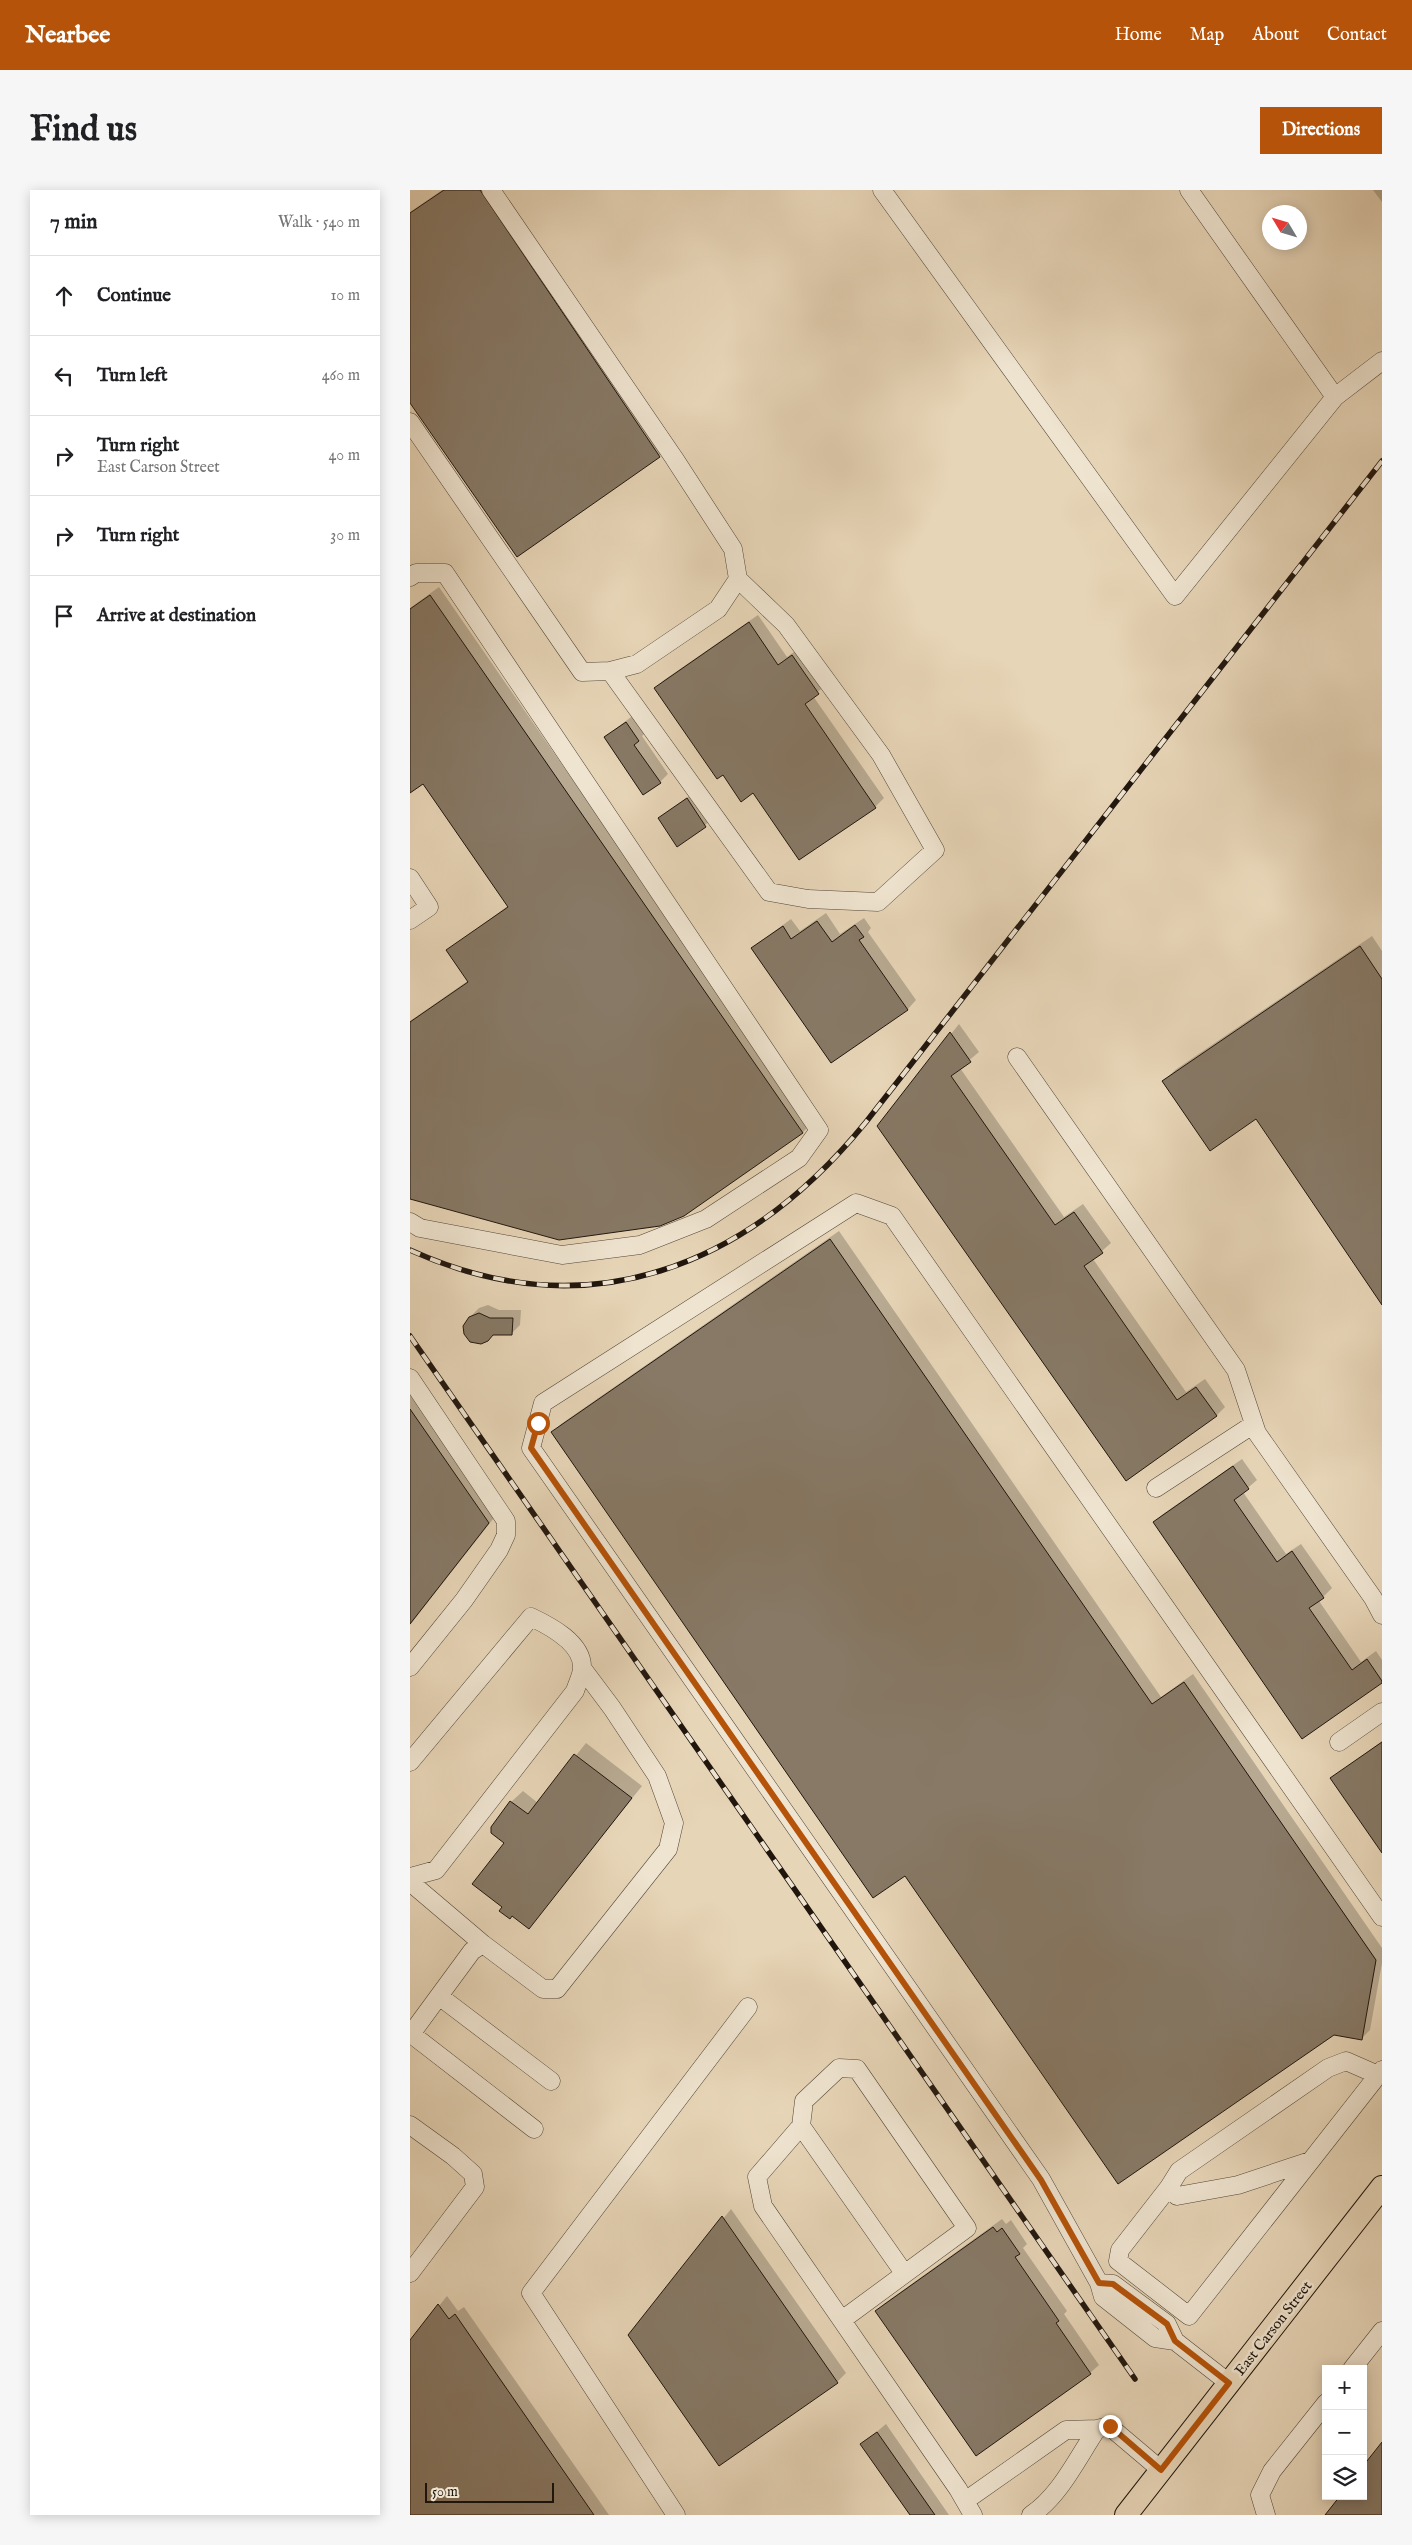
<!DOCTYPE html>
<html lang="en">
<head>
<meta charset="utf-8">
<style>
	body { margin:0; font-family:"IM FELL English",serif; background:#f6f6f6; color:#202124 }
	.controls { position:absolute; right:15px; bottom:15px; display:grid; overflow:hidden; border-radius:0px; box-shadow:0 2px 12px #0003 }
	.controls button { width:45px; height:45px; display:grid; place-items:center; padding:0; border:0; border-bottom:1px solid #e0e0e0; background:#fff; color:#202124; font:25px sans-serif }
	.compass { position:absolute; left:852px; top:15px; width:45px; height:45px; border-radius:50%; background:#fff; box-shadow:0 2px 12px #0003; rotate:308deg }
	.scale { position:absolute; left:15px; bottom:12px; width:129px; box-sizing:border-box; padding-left:5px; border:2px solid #20160e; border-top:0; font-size:14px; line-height:18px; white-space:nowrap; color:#20160e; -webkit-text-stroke:4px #efe4d0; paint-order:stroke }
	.stop { position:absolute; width:15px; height:15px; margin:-11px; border:4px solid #b45309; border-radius:50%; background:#fff }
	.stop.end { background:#b45309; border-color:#fff; box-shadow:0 1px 5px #0008 }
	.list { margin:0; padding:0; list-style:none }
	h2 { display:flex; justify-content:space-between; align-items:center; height:65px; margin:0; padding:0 20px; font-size:21px }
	h2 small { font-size:16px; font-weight:400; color:#757577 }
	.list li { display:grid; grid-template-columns:32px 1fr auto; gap:15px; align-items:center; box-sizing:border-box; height:80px; padding:0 20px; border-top:1px solid #e0e0e0 }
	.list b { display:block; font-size:19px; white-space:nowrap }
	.list p { margin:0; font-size:16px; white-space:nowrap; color:#757577 }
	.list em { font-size:16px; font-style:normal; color:#757577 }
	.icon { flex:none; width:28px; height:28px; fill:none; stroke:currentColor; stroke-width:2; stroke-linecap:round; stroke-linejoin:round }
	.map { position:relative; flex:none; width:972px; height:2325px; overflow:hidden; border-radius:0px }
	header { display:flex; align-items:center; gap:30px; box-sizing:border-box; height:70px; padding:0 25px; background:#b45309; color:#fff }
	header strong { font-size:24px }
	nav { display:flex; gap:28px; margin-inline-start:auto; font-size:18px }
	.intro { display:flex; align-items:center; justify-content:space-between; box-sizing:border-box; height:120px; padding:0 30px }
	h1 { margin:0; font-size:35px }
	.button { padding:12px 22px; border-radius:0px; background:#b45309; color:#fff; font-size:18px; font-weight:700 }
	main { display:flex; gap:30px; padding:0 30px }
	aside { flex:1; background:#fff; border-radius:0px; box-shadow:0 2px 12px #0003 }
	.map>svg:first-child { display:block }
	.shadow { fill:#0003 }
	.building { fill:#877966; stroke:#20160e }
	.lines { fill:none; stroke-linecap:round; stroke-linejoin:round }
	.minor-casing { stroke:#524638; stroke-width:19 }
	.major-casing { stroke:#20160e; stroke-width:24 }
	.minor { stroke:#efe4d0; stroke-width:18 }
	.major { stroke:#e7d5b7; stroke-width:22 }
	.rail-casing { stroke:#20160e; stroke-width:5.5 }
	.rail { stroke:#efe4d0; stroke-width:4; stroke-dasharray:11; stroke-linecap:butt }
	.route { stroke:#b45309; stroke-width:6 }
	.labels { text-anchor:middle; stroke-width:5; stroke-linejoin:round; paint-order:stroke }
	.street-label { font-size:15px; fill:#20160e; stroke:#efe4d0 }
</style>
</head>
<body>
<header>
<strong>Nearbee</strong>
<nav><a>Home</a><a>Map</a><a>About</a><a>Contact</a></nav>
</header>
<div class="intro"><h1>Find us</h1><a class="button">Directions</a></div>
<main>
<aside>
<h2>7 min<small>Walk · 540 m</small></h2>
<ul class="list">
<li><svg class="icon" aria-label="ahead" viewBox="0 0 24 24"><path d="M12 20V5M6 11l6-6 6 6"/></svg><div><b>Continue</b></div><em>10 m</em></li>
<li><svg class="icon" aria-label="left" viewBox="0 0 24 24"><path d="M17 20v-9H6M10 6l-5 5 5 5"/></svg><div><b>Turn left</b></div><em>460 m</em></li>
<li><svg class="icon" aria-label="right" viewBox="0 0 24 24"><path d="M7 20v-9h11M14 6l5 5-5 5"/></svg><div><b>Turn right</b><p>East Carson Street</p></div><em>40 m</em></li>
<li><svg class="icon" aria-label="right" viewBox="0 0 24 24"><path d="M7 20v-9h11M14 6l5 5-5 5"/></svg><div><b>Turn right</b></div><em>30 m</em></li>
<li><svg class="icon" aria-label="arrive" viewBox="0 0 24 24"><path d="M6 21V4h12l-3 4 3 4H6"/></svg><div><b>Arrive at destination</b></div></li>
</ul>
</aside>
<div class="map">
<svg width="972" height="2325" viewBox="0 0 972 2325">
	<rect width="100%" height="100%" fill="#e7d5b7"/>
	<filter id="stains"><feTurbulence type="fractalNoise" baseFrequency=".004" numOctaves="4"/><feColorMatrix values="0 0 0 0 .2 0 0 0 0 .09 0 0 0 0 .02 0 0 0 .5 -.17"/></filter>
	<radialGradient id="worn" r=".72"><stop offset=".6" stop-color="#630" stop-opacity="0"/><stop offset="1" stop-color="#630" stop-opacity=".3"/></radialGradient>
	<path class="shadow" d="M32,0H83L258,257L249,266L107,365L0,211V22Z
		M963,0H972V12Z
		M29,397L401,934L393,942L273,1025L0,1007V831L59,790L38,760L99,715L13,592L0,601V418Z
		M348,425L377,467L391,457L417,494L403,506L474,608L465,617L390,669L343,602L313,584L246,498L254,490Z
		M225,524L237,541L232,546L258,584L250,592L195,547Z
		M286,601L304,628L268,656L249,628Z
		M416,723L430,744L454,728L461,738L458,742L506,810L498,819L421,872L342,758L381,729L390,741Z
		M962,746L972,761V1113L846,927L754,891L765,880Z
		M549,834L569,862L550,878L654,1027L673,1014L701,1053L683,1069L776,1202L795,1189L815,1217L806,1226L716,1289L468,936Z
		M429,1041L751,1507L783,1484L972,1758V1773L960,1840L951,1849L495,1684L142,1243L151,1234Z
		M78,1115L89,1120H111L110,1135L102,1143L60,1127L69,1118Z
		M0,1199L87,1324L0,1435Z
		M832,1269L847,1290L833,1302L876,1364L891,1354L922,1398L909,1411L951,1472L966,1461L972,1470V1492L893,1547L744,1332L753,1324Z
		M972,1551V1660L922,1588Z
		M176,1553L232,1596L119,1737L93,1717L96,1653L101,1612L113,1601L128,1613Z
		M321,2019L436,2183L427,2192L309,2274L220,2145Z
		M592,2029L596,2034L601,2030L617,2054L613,2058L657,2121L654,2124L689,2175L680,2183L467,2121L475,2113Z
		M37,2106L48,2121L54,2117L199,2325H0V2152Z
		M476,2234L539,2325H501L452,2254Z"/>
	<path class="building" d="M34,0H70L250,267L107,367L0,213V23Z
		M20,405L393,943L274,1026L250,1036L149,1050L0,1009V832L58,792L36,760L98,717L13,594L0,603V419Z
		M339,432L368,475L382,465L409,504L395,514L466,618L389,670L343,603L331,612L313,585L307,589L244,498Z
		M216,532L229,551L224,555L251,593L233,605L194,547Z
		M277,608L296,637L267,657L248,628Z
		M407,731L422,752L445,735L454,747L449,750L498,820L421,873L341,758L373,736L381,749Z
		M950,756L972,789V1115L846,929L800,961L752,891Z
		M540,842L561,872L541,886L645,1035L664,1022L693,1063L674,1076L767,1210L786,1197L807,1226L716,1291L467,936Z
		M420,1049L742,1514L774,1492L966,1770L952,1850L924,1845L708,1994L495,1686L463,1708L141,1242Z
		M69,1123L80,1128H103L102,1145H83L78,1151L71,1154L60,1152L54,1144L53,1136L59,1127Z
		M0,1219L79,1333L0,1434Z
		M823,1276L839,1299L824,1310L867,1372L882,1361L914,1408L899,1418L942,1480L957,1469L972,1491V1493L892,1549L743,1332Z
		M972,1552V1663L920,1588Z
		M164,1564L222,1608L119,1739L102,1726L100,1729L89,1721L92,1717L62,1694L94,1653L81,1643V1637L100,1611L118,1624Z
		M312,2026L428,2193L309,2276L218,2145Z
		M583,2037L587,2042L592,2038L610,2064L605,2067L649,2131L646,2133L681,2184L566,2266L465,2121Z
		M28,2114L39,2129L45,2124L184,2325H0V2150Z
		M467,2242L525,2325H500L450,2254Z
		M972,2252V2325H915L930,2306H953V2276Z"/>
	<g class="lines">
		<defs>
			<path id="minor" d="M472,0L765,406L925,207L779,0
				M925,207L972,171
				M0,232L172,482L200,481L227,474L308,419L328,389L323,359L264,268L81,0
				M0,387L6,383H35L409,940L389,968L296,1029L230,1055L152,1065L10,1038L0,1032
				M200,481L359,702L398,709L468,712L525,660L471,565L376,435L328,389
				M0,688L19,717L0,730
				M607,867L826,1180L847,1243L963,1408L972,1425
				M0,1188L96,1331V1345L89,1360L54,1410L0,1477
				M746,1298L844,1234
				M929,1552L972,1522
				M0,1572L121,1427C140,1436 173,1453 172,1478C172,1485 167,1494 165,1501L26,1680L0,1687
				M0,1692L73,1754
				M29,1806L141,1891
				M0,1843L124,1939
				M1,1844L62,1761L73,1754L133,1799H147L258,1659L264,1633L247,1586L202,1518L172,1478
				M0,1935L43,1966L63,1984L65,1997L0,2083
				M391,1936L394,1911L429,1878L447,1879L557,2038L432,2130
				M900,1971L828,1995L767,2006L759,1997L769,1981L918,1878L936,1871L968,1885
				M759,1997L710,2060L708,2071L779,2126L972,1880
				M494,2083L391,1936L347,1987L353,2016L548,2299L563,2325
				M689,2093L703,2094L757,2134L765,2151L819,2193
				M765,2151L745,2148L693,2107L689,2093L631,1989L121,1258L133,1213L446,1013L482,1026L972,1727
				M942,2179L972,2141
				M555,2311L656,2240L687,2239
				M266,2325L121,2103L338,1817
				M621,2325C650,2306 668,2267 687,2239L699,2236L751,2280
				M856,2325L850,2305L862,2281L916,2213"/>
			<path id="major" d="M716,2325L972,1997"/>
		</defs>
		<use href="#minor" class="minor-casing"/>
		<use href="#major" class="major-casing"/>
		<use href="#minor" class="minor"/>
		<use href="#major" class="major"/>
		<defs>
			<path id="rail" d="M0,1060C178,1141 338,1077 456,932L972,271
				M0,1146L725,2189"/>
		</defs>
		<use href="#rail" class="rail-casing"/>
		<use href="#rail" class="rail"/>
	</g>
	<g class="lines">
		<path class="route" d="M128,1233L121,1258L631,1990L689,2093L703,2094L757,2134L765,2151L819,2193L751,2280L700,2236"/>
	</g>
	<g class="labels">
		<g class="street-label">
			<text transform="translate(863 2138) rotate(-52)" y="5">East Carson Street</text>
		</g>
	</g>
	<rect width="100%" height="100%" filter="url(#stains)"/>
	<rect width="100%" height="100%" fill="url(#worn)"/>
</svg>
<div class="controls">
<button>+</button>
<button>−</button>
<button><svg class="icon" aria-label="layers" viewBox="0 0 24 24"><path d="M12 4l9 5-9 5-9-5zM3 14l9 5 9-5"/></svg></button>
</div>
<svg class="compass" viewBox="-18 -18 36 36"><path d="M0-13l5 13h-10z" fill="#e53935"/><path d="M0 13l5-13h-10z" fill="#757577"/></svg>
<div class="scale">50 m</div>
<div class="stop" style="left:128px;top:1233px"></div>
<div class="stop end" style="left:700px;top:2236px"></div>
</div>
</main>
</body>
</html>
